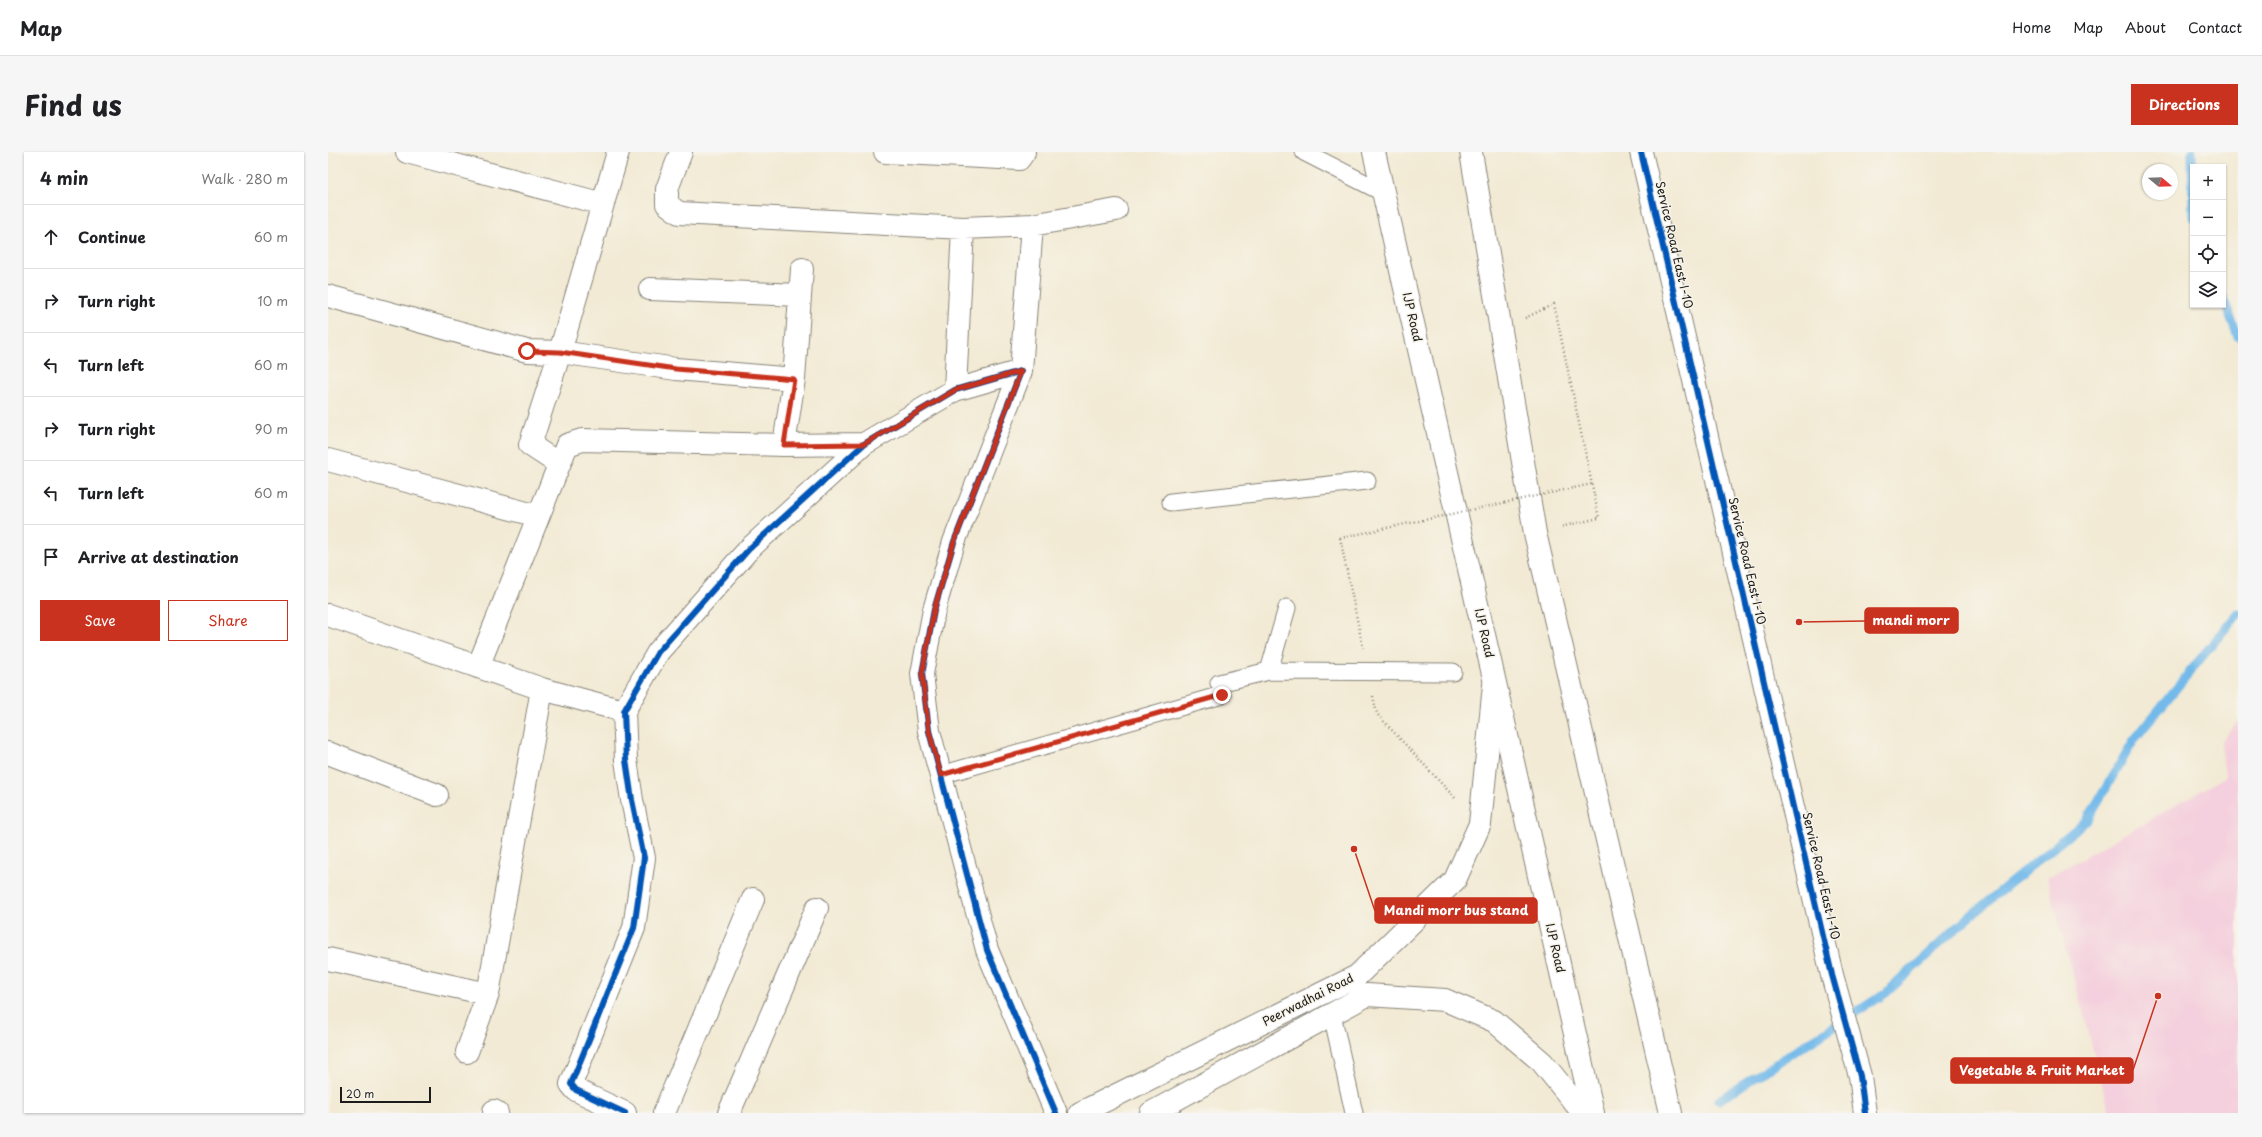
<!DOCTYPE html>
<html lang="en">
<head>
<meta charset="utf-8">
<style>
	body { margin:0; font-family:"Playpen Sans",sans-serif; background:#f6f6f6; color:#202124 }
	.controls { position:absolute; right:12px; top:12px; display:grid; overflow:hidden; border-radius:0px; box-shadow:0 1px 3px #0004 }
	.controls button { width:36px; height:36px; display:grid; place-items:center; padding:0; border:0; border-bottom:1px solid #e0e0e0; background:#fff; color:#202124; font:20px sans-serif }
	.compass { position:absolute; left:1814px; top:12px; width:36px; height:36px; border-radius:50%; background:#fff; box-shadow:0 1px 3px #0004; rotate:109deg }
	.scale { position:absolute; left:12px; bottom:10px; width:91px; box-sizing:border-box; padding-left:4px; border:2px solid #1c1c1c; border-top:0; font-size:11px; line-height:14px; white-space:nowrap; color:#1c1c1c; -webkit-text-stroke:3px #f7f3e8; paint-order:stroke }
	.stop { position:absolute; width:12px; height:12px; margin:-9px; border:3px solid #c8321e; border-radius:50%; background:#fff }
	.stop.end { background:#c8321e; border-color:#fff; box-shadow:0 1px 4px #0008 }
	.list { margin:0; padding:0; list-style:none }
	h2 { display:flex; justify-content:space-between; align-items:center; height:52px; margin:0; padding:0 16px; font-size:17px }
	h2 small { font-size:13px; font-weight:400; color:#757577 }
	.list li { display:grid; grid-template-columns:26px 1fr auto; gap:12px; align-items:center; box-sizing:border-box; height:64px; padding:0 16px; border-top:1px solid #e0e0e0 }
	.list b { display:block; font-size:15px; white-space:nowrap }
	.list em { font-size:13px; font-style:normal; color:#757577 }
	.actions { display:flex; gap:8px; padding:12px 16px }
	.actions a { flex:1; padding:9px 0; border:1px solid #c8321e; border-radius:0px; text-align:center; font-size:14px; color:#c8321e }
	.actions .main { background:#c8321e; color:#fff }
	.icon { flex:none; width:22px; height:22px; fill:none; stroke:currentColor; stroke-width:2; stroke-linecap:round; stroke-linejoin:round }
	.map { position:relative; flex:none; width:1910px; height:961px; overflow:hidden; border-radius:0px }
	header { display:flex; align-items:center; gap:24px; box-sizing:border-box; height:56px; padding:0 20px; background:#fff; border-bottom:1px solid #e0e0e0 }
	header strong { font-size:19px }
	nav { display:flex; gap:22px; margin-inline-start:auto; font-size:14px }
	.intro { display:flex; align-items:center; justify-content:space-between; box-sizing:border-box; height:96px; padding:0 24px }
	h1 { margin:0; font-size:28px }
	.button { padding:10px 18px; border-radius:0px; background:#c8321e; color:#fff; font-size:14px; font-weight:700 }
	main { display:flex; gap:24px; padding:0 24px }
	aside { flex:1; background:#fff; border-radius:0px; box-shadow:0 1px 3px #0004 }
	.map>svg:first-child { display:block }
	.built { fill:#f4cfdd }
	.lines { fill:none; stroke-linecap:round; stroke-linejoin:round }
	.stream { stroke:#73baea; stroke-width:9 }
	.service-casing { stroke:#878378; stroke-width:19 }
	.minor-casing { stroke:#878378; stroke-width:24 }
	.tertiary-casing { stroke:#878378; stroke-width:24 }
	.secondary-casing { stroke:#878378; stroke-width:24 }
	.trunk-casing { stroke:#878378; stroke-width:24 }
	.path { stroke:#878378; stroke-width:2.5; stroke-dasharray:1 3; stroke-linecap:butt }
	.service { stroke:#fff; stroke-width:17 }
	.minor { stroke:#fff; stroke-width:22 }
	.tertiary { stroke:#fff; stroke-width:22 }
	.secondary { stroke:#fff; stroke-width:22 }
	.trunk { stroke:#fff; stroke-width:22 }
	.path-bridge { stroke:#878378; stroke-width:2.5; stroke-dasharray:1 3; stroke-linecap:butt }
	.cycleway-casing { stroke:#f7f3e8; stroke-width:8 }
	.cycleway { stroke:#0057b8; stroke-width:6 }
	.route { stroke:#c8321e; stroke-width:5 }
	.labels { text-anchor:middle; stroke-width:3; stroke-linejoin:round; paint-order:stroke }
	.street-label { font-size:12px; fill:#1c1c1c; stroke:#f7f3e8 }
	.leader { fill:none; stroke:#c8321e; stroke-width:1.5 }
	.callout-dot { fill:#c8321e; stroke:#f7f3e8; stroke-width:1.5 }
	.callout { fill:#c8321e; stroke:#c8321e; stroke-width:1.5 }
	.callout-label { font-size:13px; text-anchor:middle; font-weight:bold; fill:#fff }
</style>
</head>
<body>
<header>
<strong>Map</strong>
<nav><a>Home</a><a>Map</a><a>About</a><a>Contact</a></nav>
</header>
<div class="intro"><h1>Find us</h1><a class="button">Directions</a></div>
<main>
<aside>
<h2>4 min<small>Walk · 280 m</small></h2>
<ul class="list">
<li><svg class="icon" aria-label="ahead" viewBox="0 0 24 24"><path d="M12 20V5M6 11l6-6 6 6"/></svg><div><b>Continue</b></div><em>60 m</em></li>
<li><svg class="icon" aria-label="right" viewBox="0 0 24 24"><path d="M7 20v-9h11M14 6l5 5-5 5"/></svg><div><b>Turn right</b></div><em>10 m</em></li>
<li><svg class="icon" aria-label="left" viewBox="0 0 24 24"><path d="M17 20v-9H6M10 6l-5 5 5 5"/></svg><div><b>Turn left</b></div><em>60 m</em></li>
<li><svg class="icon" aria-label="right" viewBox="0 0 24 24"><path d="M7 20v-9h11M14 6l5 5-5 5"/></svg><div><b>Turn right</b></div><em>90 m</em></li>
<li><svg class="icon" aria-label="left" viewBox="0 0 24 24"><path d="M17 20v-9H6M10 6l-5 5 5 5"/></svg><div><b>Turn left</b></div><em>60 m</em></li>
<li><svg class="icon" aria-label="arrive" viewBox="0 0 24 24"><path d="M6 21V4h12l-3 4 3 4H6"/></svg><div><b>Arrive at destination</b></div></li>
</ul>
<div class="actions"><a class="main">Save</a><a>Share</a></div>
</aside>
<div class="map">
<svg width="1910" height="961" viewBox="0 0 1910 961">
	<rect width="100%" height="100%" fill="#f7f3e8"/>
	<filter id="ink" filterUnits="userSpaceOnUse"><feTurbulence type="fractalNoise" baseFrequency=".025" numOctaves="2"/><feDisplacementMap in="SourceGraphic" scale="8" xChannelSelector="R" yChannelSelector="G"/><feConvolveMatrix kernelMatrix="1 2 1 2 8 2 1 2 1" color-interpolation-filters="sRGB"/></filter>
	<filter id="wash" filterUnits="userSpaceOnUse"><feTurbulence type="fractalNoise" baseFrequency=".012" numOctaves="4" result="noise"/><feDisplacementMap in="SourceGraphic" scale="16" xChannelSelector="R" yChannelSelector="G"/><feGaussianBlur stdDeviation="0.9" result="paint"/><feColorMatrix in="noise" values="0 0 0 0 0 0 0 0 0 0 0 0 0 0 0 0 0 1.4 0 .05"/><feComposite in="paint" operator="in"/></filter>
	<g filter="url(#wash)">
		<rect width="100%" height="100%" fill="#f2ead4"/>
		<path class="built" d="M1910,569V961H1782L1719,726L1897,625L1893,590Z"/>
		<g class="lines">
			<path class="stream" d="M1864,0L1865,65
				M1895,145L1910,185
				M1391,948L1558,841L1641,765L1759,668L1806,588L1910,461"/>
		</g>
	</g>
	<g filter="url(#ink)">
		<g class="lines">
			<defs>
				<path id="service" d="M976,0L1056,41
					M843,350L1039,329
					M941,519L959,456
					M891,531L941,519L1125,520
					M613,623L894,543
					M1004,862L1026,961"/>
				<path id="minor" d="M79,0L275,52
					M353,0L339,37V52L351,61L635,76L704,73L788,58
					M557,0L691,7L696,0
					M322,137L472,143
					M0,144L199,199L232,200L348,217L466,227L456,293L536,292
					M693,219L704,73
					M466,227L474,117
					M627,238L635,76
					M0,308L210,364
					M231,312L202,293L232,200L290,0
					M0,463L214,537L296,559
					M150,515L239,293L254,288L456,293
					M0,601L109,643
					M0,807L160,842
					M139,900L160,842L214,537
					M166,959L169,961
					M297,961L248,938L243,932L306,776L316,706L304,648L298,608L296,559L330,500L421,397L536,292L627,238L693,219L626,390L606,458L594,522L601,579L659,798L728,961
					M336,961L425,747
					M401,961L489,756"/>
				<path id="tertiary" d="M1313,0L1504,823L1532,924L1537,961"/>
				<path id="secondary" d="M752,961L1029,824L1127,728L1152,672L1166,533
					M823,961L1039,843L1117,848L1166,869L1214,910L1255,961"/>
				<path id="trunk" d="M1046,0L1265,961
					M1143,0L1207,381L1343,961"/>
			</defs>
			<use href="#service" class="service-casing"/>
			<use href="#minor" class="minor-casing"/>
			<use href="#tertiary" class="tertiary-casing"/>
			<use href="#secondary" class="secondary-casing"/>
			<use href="#trunk" class="trunk-casing"/>
			<path class="path" d="M1197,166L1226,152L1271,366L1232,375
				M1012,386L1035,496
				M1045,544L1049,562L1127,646"/>
			<use href="#service" class="service"/>
			<use href="#minor" class="minor"/>
			<use href="#tertiary" class="tertiary"/>
			<use href="#secondary" class="secondary"/>
			<use href="#trunk" class="trunk"/>
			<path class="path-bridge" d="M1012,386L1264,332"/>
			<defs>
				<path id="cycleway" d="M1313,0L1504,823L1532,924L1537,961
					M297,961L248,938L243,932L306,776L316,706L304,648L298,608L296,559L330,500L421,397L536,292L627,238L693,219L626,390L606,458L594,522L601,579L659,798L728,961"/>
			</defs>
			<use href="#cycleway" class="cycleway-casing"/>
			<use href="#cycleway" class="cycleway"/>
		</g>
	</g>
	<g class="lines" filter="url(#ink)">
		<path class="route" d="M199,199L232,200L348,217L466,227L456,293L536,292L627,238L693,219L626,390L606,458L594,522L601,579L613,623L894,543"/>
	</g>
	<g class="labels">
		<g class="street-label">
			<text transform="translate(1346 93) rotate(77)" y="4">Service Road East I-10</text>
			<text transform="translate(1084 165) rotate(77)" y="4">IJP Road</text>
			<text transform="translate(1419 409) rotate(77)" y="4">Service Road East I-10</text>
			<text transform="translate(1156 481) rotate(77)" y="4">IJP Road</text>
			<text transform="translate(1493 724) rotate(77)" y="4">Service Road East I-10</text>
			<text transform="translate(1227 796) rotate(77)" y="4">IJP Road</text>
			<text transform="translate(980 848) rotate(-27)" y="4">Peerwadhai Road</text>
		</g>
	</g>
	<path class="leader" d="M1471 470L1537 469M1026 697L1047 759M1830 844L1805 918"/>
	<g class="callout-dot">
		<circle cx="1471" cy="470" r="4"/>
		<circle cx="1026" cy="697" r="4"/>
		<circle cx="1830" cy="844" r="4"/>
	</g>
	<g class="callout">
		<rect x="1537" y="456" width="93" height="25" rx="4"/>
		<rect x="1047" y="746" width="162" height="25" rx="4"/>
		<rect x="1623" y="906" width="182" height="25" rx="4"/>
	</g>
	<g class="callout-label">
		<text x="1583" y="473">mandi morr</text>
		<text x="1128" y="763">Mandi morr bus stand</text>
		<text x="1714" y="923">Vegetable &amp; Fruit Market</text>
	</g>
</svg>
<div class="controls">
<button>+</button>
<button>−</button>
<button><svg class="icon" aria-label="locate" viewBox="0 0 24 24"><circle cx="12" cy="12" r="6"/><path d="M12 2v4M12 18v4M2 12h4M18 12h4"/></svg></button>
<button><svg class="icon" aria-label="layers" viewBox="0 0 24 24"><path d="M12 4l9 5-9 5-9-5zM3 14l9 5 9-5"/></svg></button>
</div>
<svg class="compass" viewBox="-18 -18 36 36"><path d="M0-13l5 13h-10z" fill="#e53935"/><path d="M0 13l5-13h-10z" fill="#757577"/></svg>
<div class="scale">20 m</div>
<div class="stop" style="left:199px;top:199px"></div>
<div class="stop end" style="left:894px;top:543px"></div>
</div>
</main>
</body>
</html>
